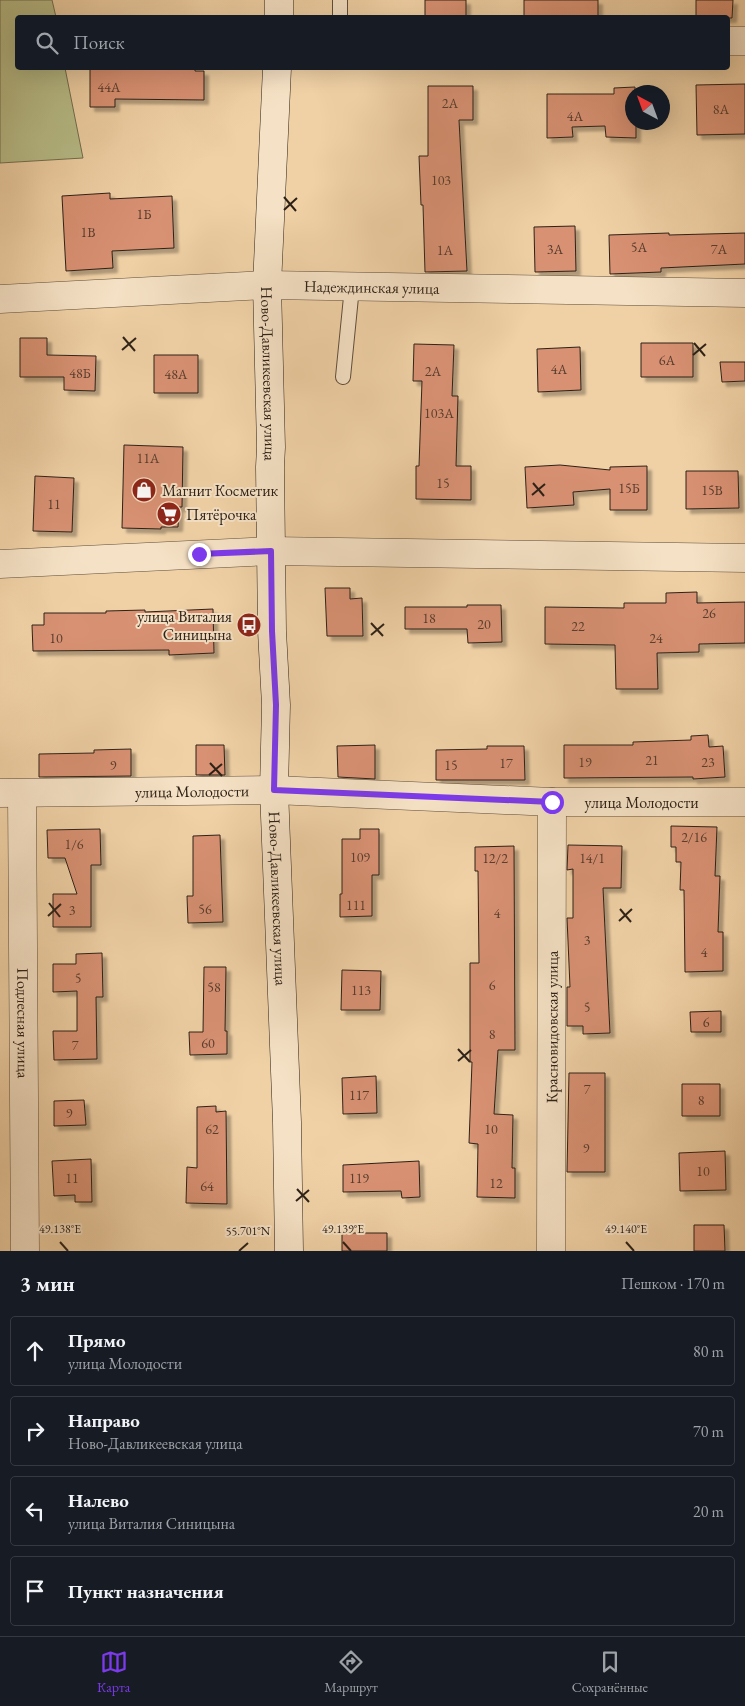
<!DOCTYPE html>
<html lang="ru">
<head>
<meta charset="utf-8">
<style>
	body { margin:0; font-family:"EB Garamond",serif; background:#20242c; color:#f1f3f6 }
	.compass { position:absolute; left:625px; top:85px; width:45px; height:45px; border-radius:50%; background:#171b24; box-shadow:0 5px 20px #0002; rotate:319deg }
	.stop { position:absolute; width:15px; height:15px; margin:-11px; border:4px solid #7c3aed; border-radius:50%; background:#fff }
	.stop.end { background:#7c3aed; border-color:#fff; box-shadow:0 1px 5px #0008 }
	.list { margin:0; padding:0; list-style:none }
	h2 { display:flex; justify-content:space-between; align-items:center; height:65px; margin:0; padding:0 20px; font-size:21px }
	h2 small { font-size:16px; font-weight:400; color:#9ea1a6 }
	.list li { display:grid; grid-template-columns:32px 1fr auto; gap:15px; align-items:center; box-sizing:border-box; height:70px; margin:0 10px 10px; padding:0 10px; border:1px solid #363941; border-radius:5px }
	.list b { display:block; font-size:19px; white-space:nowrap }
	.list p { margin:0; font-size:16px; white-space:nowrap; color:#9ea1a6 }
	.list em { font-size:16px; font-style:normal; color:#9ea1a6 }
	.icon { flex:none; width:28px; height:28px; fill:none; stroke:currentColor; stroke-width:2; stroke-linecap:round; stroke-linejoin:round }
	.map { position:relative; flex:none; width:745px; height:1251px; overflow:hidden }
	.search { position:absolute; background:#171b24; box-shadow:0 5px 20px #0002; left:15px; right:15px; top:15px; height:55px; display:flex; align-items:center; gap:12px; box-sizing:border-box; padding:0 18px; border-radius:5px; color:#9ea1a6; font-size:19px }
	.sheet { height:385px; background:#171b24 }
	nav { display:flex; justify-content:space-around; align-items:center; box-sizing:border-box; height:70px; border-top:1px solid #363941; background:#171b24; font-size:14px; color:#9ea1a6 }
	nav a { display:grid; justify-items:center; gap:2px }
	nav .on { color:#7c3aed }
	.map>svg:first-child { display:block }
	.green { fill:#b7bc88; stroke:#726e50 }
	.building { fill:#d89173; stroke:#2d2117; filter:url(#shadow) }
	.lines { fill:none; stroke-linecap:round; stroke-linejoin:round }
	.lane-casing { stroke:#5e4d3b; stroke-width:16 }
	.street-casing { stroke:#5e4d3b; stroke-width:29 }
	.secondary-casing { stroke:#2d2117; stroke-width:29 }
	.lane { stroke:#f5e1c5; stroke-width:14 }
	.street { stroke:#f5e1c5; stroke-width:28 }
	.secondary { stroke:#f5e1c5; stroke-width:28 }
	.route { stroke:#7c3aed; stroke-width:6 }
	.ticks { fill:none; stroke:#2d2117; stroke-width:2 }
	.labels { text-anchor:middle; stroke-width:4; stroke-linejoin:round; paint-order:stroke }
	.number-label { font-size:14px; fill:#583d2e }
	.street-label { font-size:16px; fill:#2d2117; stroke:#f5e1c5 }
	.poi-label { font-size:16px; fill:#2d2117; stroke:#f5e1c5; text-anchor:start }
	.ticks-label { font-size:12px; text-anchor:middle; fill:#2d2117; stroke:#f5e1c5; stroke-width:4; stroke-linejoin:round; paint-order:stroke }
</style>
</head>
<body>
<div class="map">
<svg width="745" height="1251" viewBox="0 0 745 1251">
	<defs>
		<filter id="shadow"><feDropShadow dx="4.5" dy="4.5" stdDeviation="1" flood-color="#0004"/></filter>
	</defs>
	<rect width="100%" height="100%" fill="#f0d1a6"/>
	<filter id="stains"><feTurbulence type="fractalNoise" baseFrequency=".004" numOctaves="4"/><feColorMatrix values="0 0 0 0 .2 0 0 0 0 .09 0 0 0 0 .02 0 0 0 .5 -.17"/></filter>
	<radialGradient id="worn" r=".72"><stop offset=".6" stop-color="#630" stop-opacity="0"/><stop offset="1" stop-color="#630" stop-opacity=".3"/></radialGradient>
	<path class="green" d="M0,0H52L56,17L18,18V68H65L83,158L0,163Z"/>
	<path class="building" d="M425,0H466V18H425Z
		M524,0H598V18H524Z
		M696,0H733L732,18H696Z
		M90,68H195V71H204V100L115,99V107H90Z
		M745,84V134L697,135L696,85Z
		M428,86H473V120H459L467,271L425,272L423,205H421L419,156H428Z
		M635,87V92H632V122H636V138L606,137L605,126L572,127L573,137L547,138V94H614V88Z
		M110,193V199L172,196L174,248L112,251L113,268L66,271L62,196Z
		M575,226L576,271L535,272L534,227Z
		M669,233V235L745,233V264L661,268V272L610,274L609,235Z
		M20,338H47V355L96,356L95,391L64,390V377H20Z
		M641,343H693V377H641Z
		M414,344L454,345L452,396H458L456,466H471V500L416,499V466H419L422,381H413Z
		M580,347L581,390L538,392L537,349Z
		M154,355H198V393H154Z
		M720,362H745V381L722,382Z
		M124,445L183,447L182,507H179L178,527H161V529L122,528Z
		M560,465L610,470V467L647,466V510H610V489L573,492L574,505L527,508L525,467Z
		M686,471H738L739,508L686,509Z
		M35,476L74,478L72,532L33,531Z
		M325,588H350V599L362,598L363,636H327Z
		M697,592V603L745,602V643L699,644V652L657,653L658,689H616L615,645L545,644V607L624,608V603H666V593Z
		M467,605H501L502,642L468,643L467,629H405V607H467Z
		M213,609L214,653L169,655V650L33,651L32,625H44V613H106V611L145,610V612Z
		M708,735L709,747L723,746L725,777L693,779V777L564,778V745H633V742L691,740V736Z
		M196,745H224L225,775H196Z
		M375,745V779L338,777L337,746Z
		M487,746H524L525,780H436V750L487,749Z
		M131,749V776L39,777V754L94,753V750Z
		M671,826L717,827L715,876H720L718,932H723V971L685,972L684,890H680L681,862H676V847H671Z
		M100,829L101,865H91V927H53V894H77L65,858H48L47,830Z
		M360,829H379V875H372V916L340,917V894H342V839H360Z
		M220,835L223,922L188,923L187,896H193V836Z
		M568,845L622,846L621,888H603L610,1033L583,1034V1026H567V987H570L567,918H573V869L567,870Z
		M514,846L515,1050H498L494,1114L513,1115L512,1168H515V1198L477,1197L478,1144L469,1143L472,1062H470V963H479L478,871H475V847Z
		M102,953L103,997H96L97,1059L54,1060L53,1031H77V991L53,992V964H76V954Z
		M204,967H226L225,1031H227V1054L190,1055L189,1032H203Z
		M342,970L381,971L380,1010H341Z
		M721,1011V1032H691L690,1012Z
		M569,1073H605V1172H567Z
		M376,1076L377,1113L343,1114L342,1078Z
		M682,1084H720V1116H682Z
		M84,1100L86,1125L54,1126V1101Z
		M216,1106V1112L226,1111L227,1204L186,1203L187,1167L197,1168V1107Z
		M725,1151L726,1190L680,1191L679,1153Z
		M91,1159L92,1202H75V1195L54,1196L52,1161Z
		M419,1161L420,1197L402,1198L401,1191L343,1192V1165Z
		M694,1225H724L725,1251H694Z
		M342,1233H387V1251H342Z"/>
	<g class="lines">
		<defs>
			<path id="lane" d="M340,0V18
				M343,377L352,287"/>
			<g id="street">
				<path d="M728,41H745"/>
				<path id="s1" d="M0,299L267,285L745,293"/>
				<path d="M0,564L271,551L745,558"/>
				<path id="s2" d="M0,793L274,790L552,802H745"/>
				<path id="s3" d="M22,794L25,1251"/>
				<path id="s4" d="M551,1251L552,802"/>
			</g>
			<g id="secondary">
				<path d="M279,18V0"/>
				<path id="s5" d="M277,68L267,285L271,447L270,467L272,631L276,705L274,790L287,1122L289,1251"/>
			</g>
		</defs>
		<use href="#lane" class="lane-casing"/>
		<use href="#street" class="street-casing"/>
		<use href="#secondary" class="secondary-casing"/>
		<use href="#lane" class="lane"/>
		<use href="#street" class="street"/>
		<use href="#secondary" class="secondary"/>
	</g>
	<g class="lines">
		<path class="route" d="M199,554L271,551L272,631L276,705L274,790L552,802"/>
	</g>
	<path class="ticks" d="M284,197L296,211M284,210L297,198M123,337L135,351M694,343L705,356M122,350L136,338M693,355L706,344M533,483L544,496M532,495L545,484M371,623L383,636M371,635L384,624M210,763L222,776M209,775L222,764M49,903L60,917M620,909L631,922M48,916L61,904M619,921L632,909M458,1049L470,1062M458,1061L471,1050M297,1189L309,1202M296,1201L309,1190M60,1242L68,1251M343,1242L351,1251M626,1242L634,1251M239,1251L248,1243"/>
	<defs>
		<symbol id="shop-disc" viewBox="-11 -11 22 22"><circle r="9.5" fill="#8f2418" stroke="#f5e1c5"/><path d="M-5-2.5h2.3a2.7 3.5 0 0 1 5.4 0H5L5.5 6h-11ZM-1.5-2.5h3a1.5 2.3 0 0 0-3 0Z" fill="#fff"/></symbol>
		<symbol id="supermarket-disc" viewBox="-11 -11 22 22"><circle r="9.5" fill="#8f2418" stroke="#f5e1c5"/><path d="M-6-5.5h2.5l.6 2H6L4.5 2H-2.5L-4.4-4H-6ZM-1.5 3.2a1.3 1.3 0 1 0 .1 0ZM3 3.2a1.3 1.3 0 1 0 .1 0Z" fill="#fff"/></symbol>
		<symbol id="bus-disc" viewBox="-11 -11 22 22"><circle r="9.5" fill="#8f2418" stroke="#f5e1c5"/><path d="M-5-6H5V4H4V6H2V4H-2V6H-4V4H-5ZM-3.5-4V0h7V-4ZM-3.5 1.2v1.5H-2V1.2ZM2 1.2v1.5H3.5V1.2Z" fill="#fff"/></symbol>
	</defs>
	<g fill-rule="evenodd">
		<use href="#shop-disc" x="130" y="476" width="28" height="28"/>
		<use href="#supermarket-disc" x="155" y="500" width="28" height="28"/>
		<use href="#bus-disc" x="235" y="611" width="28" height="28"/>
	</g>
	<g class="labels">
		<g class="number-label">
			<text x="109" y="92">44А</text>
			<text x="450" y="108">2А</text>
			<text x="721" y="114">8А</text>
			<text x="575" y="121">4А</text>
			<text x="441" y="185">103</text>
			<text x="144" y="219">1Б</text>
			<text x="88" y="237">1В</text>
			<text x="639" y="252">5А</text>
			<text x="555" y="254">3А</text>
			<text x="719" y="254">7А</text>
			<text x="445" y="255">1А</text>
			<text x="667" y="365">6А</text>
			<text x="559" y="374">4А</text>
			<text x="433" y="376">2А</text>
			<text x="80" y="378">48Б</text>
			<text x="176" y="379">48А</text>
			<text x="439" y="418">103А</text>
			<text x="148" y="463">11А</text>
			<text x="443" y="488">15</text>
			<text x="629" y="493">15Б</text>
			<text x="712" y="495">15В</text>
			<text x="54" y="509">11</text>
			<text x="709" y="618">26</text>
			<text x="429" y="623">18</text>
			<text x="484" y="629">20</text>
			<text x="578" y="631">22</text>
			<text x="56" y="643">10</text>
			<text x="656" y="643">24</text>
			<text x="652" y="765">21</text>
			<text x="585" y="767">19</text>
			<text x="708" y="767">23</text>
			<text x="506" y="768">17</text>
			<text x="113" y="770">9</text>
			<text x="451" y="770">15</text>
			<text x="694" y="842">2/16</text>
			<text x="74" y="849">1/6</text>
			<text x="360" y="862">109</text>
			<text x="495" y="863">12/2</text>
			<text x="592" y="863">14/1</text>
			<text x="356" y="910">111</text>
			<text x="205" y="914">56</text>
			<text x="72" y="915">3</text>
			<text x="497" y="918">4</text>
			<text x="587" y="945">3</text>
			<text x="704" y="957">4</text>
			<text x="78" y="983">5</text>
			<text x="492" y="990">6</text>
			<text x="214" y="992">58</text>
			<text x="361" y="995">113</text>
			<text x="587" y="1012">5</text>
			<text x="706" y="1027">6</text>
			<text x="492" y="1039">8</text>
			<text x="208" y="1048">60</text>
			<text x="75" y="1050">7</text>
			<text x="587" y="1094">7</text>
			<text x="359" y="1100">117</text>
			<text x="701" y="1105">8</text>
			<text x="69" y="1118">9</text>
			<text x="212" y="1134">62</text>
			<text x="491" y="1134">10</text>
			<text x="586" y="1153">9</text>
			<text x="703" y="1176">10</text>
			<text x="72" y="1183">11</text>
			<text x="359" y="1183">119</text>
			<text x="496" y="1188">12</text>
			<text x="207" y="1191">64</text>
		</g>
		<g class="street-label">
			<text dy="6" stroke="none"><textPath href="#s1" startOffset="372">Надеждинская улица</textPath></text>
			<text dy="6" stroke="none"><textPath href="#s5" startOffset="306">Ново-Давликеевская улица</textPath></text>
			<text dy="6" stroke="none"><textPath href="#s2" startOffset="192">улица Молодости</textPath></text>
			<text dy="6" stroke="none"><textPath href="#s2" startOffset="642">улица Молодости</textPath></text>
			<text dy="6" stroke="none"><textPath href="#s5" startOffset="831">Ново-Давликеевская улица</textPath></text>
			<text dy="6" stroke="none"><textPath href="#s3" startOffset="229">Подлесная улица</textPath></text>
			<text dy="6" stroke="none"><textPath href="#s4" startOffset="224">Красновидовская улица</textPath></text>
		</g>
		<g class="poi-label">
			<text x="162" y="496">Магнит Косметик</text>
			<text x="186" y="520">Пятёрочка</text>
			<text x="232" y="622" text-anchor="end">улица Виталия<tspan x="232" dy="18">Синицына</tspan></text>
		</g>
	</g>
	<g class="ticks-label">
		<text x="343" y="1233">49.139°E</text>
		<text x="626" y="1233">49.140°E</text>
		<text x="60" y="1233">49.138°E</text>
		<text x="248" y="1235">55.701°N</text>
	</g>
	<rect width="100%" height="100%" filter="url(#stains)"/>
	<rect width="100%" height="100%" fill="url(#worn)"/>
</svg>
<svg class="compass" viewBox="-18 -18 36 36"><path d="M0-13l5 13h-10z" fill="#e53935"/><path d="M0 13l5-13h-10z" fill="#9ea1a6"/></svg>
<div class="stop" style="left:552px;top:802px"></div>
<div class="stop end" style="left:199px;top:554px"></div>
<div class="search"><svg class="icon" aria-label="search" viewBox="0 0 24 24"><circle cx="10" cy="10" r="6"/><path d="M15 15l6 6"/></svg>Поиск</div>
</div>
<section class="sheet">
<h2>3 мин<small>Пешком · 170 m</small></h2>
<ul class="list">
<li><svg class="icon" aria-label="ahead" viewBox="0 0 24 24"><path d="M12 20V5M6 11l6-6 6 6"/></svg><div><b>Прямо</b><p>улица Молодости</p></div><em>80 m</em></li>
<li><svg class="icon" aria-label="right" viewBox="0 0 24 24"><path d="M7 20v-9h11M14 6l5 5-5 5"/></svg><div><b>Направо</b><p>Ново-Давликеевская улица</p></div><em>70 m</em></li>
<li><svg class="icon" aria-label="left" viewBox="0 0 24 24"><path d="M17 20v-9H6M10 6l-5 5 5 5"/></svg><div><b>Налево</b><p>улица Виталия Синицына</p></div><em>20 m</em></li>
<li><svg class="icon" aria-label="arrive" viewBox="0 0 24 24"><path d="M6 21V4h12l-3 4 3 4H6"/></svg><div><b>Пункт назначения</b></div></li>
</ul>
</section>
<nav>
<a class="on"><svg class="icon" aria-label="map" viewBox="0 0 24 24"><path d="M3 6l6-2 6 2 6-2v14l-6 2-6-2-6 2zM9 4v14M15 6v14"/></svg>Карта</a>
<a><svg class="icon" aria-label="directions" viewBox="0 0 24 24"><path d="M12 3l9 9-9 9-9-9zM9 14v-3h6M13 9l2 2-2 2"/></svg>Маршрут</a>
<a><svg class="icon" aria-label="saved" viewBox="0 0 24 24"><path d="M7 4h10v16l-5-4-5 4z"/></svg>Сохранённые</a>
</nav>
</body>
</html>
